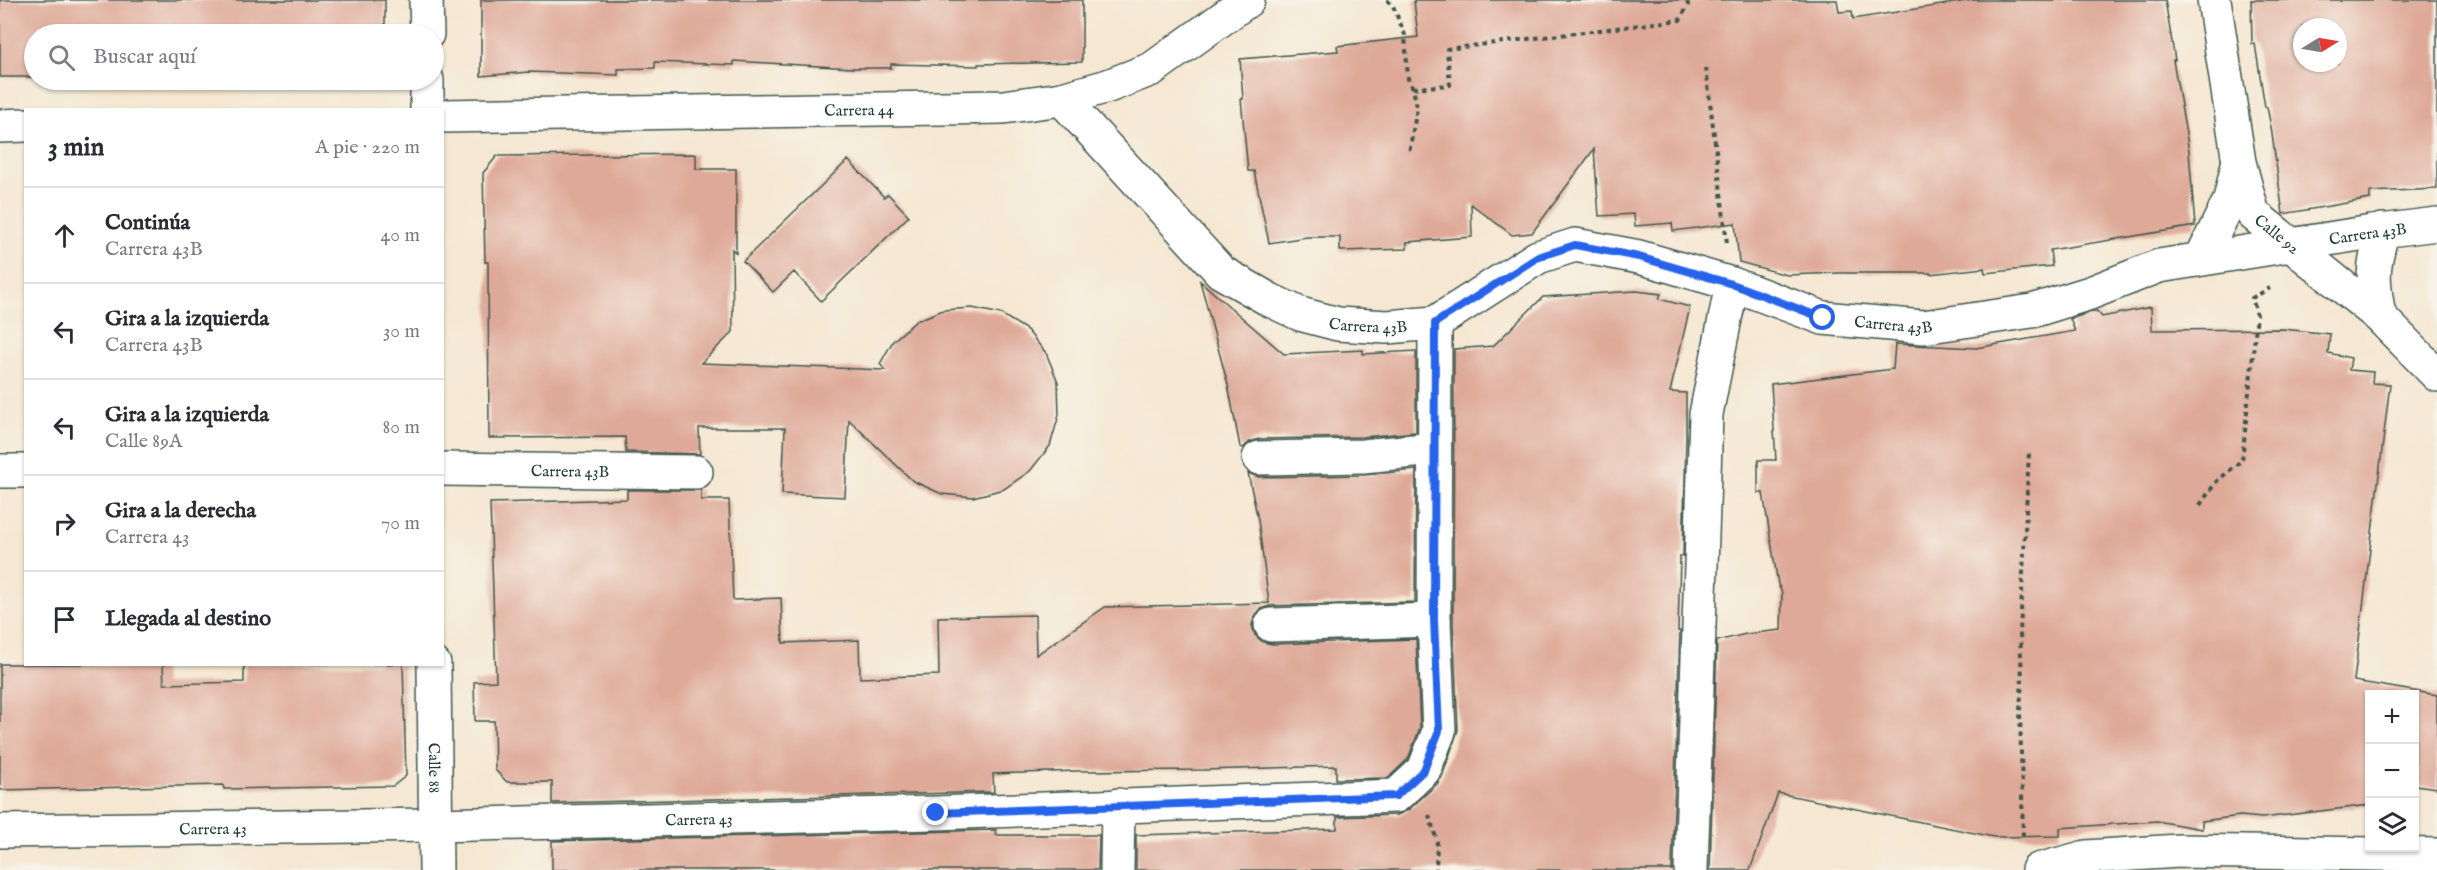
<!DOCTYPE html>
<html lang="es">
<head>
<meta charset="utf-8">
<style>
	body { margin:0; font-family:"IM FELL English",serif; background:#f7f7f7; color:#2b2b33 }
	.controls { position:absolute; right:18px; bottom:18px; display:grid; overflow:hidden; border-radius:0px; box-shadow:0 2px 4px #0004 }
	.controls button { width:54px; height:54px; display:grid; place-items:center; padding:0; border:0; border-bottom:2px solid #e1e1e2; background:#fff; color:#2b2b33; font:30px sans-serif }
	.compass { position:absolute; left:2293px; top:18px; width:54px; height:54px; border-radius:50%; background:#fff; box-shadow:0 2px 4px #0004; rotate:79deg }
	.stop { position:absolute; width:18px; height:18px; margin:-14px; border:4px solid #2563eb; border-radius:50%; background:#fff }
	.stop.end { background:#2563eb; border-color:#fff; box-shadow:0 2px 6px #0008 }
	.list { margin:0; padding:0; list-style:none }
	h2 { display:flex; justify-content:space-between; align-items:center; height:78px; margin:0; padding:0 24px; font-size:26px }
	h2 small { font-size:20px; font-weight:400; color:#7c7c81 }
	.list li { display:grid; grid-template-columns:39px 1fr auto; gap:18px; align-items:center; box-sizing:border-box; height:96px; padding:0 24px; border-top:2px solid #e1e1e2 }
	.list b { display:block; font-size:22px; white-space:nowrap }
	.list p { margin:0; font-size:20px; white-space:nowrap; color:#7c7c81 }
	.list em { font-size:20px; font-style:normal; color:#7c7c81 }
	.icon { flex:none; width:33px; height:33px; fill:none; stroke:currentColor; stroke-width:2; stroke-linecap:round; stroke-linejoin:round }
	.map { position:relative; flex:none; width:2437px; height:870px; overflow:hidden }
	.search { position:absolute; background:#fff; box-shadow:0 2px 4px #0004; left:24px; top:24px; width:420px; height:66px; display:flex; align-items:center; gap:15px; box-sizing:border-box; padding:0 21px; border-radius:33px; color:#7c7c81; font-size:22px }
	.panel { position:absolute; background:#fff; box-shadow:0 2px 4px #0004; left:24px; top:108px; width:420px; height:558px; border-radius:0px }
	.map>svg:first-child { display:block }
	.building { fill:#dea998; fill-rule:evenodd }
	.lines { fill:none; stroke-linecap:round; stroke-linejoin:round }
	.minor-casing { stroke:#3f564c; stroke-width:36 }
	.path { stroke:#3f564c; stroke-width:4; stroke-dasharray:4.5 4.5; stroke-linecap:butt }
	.minor { stroke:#fff; stroke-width:33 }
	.route { stroke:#2563eb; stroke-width:8 }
	.labels { text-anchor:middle; stroke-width:6; stroke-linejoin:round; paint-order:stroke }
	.street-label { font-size:16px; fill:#1f3d34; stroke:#f7f3e8 }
</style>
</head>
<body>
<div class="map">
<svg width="2437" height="870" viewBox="0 0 2437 870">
	<rect width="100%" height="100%" fill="#f7f3e8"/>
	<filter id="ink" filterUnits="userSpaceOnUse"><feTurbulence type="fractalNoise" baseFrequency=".0167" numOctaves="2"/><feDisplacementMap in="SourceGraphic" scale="12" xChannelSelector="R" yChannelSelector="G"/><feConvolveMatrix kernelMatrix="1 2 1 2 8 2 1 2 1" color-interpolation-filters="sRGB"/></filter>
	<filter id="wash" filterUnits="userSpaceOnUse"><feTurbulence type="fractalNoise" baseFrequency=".008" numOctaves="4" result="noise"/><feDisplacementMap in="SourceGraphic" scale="24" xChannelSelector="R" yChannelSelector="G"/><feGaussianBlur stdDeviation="1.35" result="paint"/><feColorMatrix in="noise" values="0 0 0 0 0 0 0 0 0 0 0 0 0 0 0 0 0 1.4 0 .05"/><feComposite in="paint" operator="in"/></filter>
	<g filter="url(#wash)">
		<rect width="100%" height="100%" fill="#f5e7d1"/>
		<g id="blocks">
			<path class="building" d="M0,0H385V34H34V77H0Z
				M481,0H1082V62L978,64V66L891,64V68H852L734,61V65L655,62V68L618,69V75L529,72L481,76Z
				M1414,0H1837L1839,12L1852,11L1853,19L1973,0H2165L2175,60H2173L2189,151L2195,226L2050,250L2052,266L1985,273L1984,268L1930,274V273H1838L1787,275L1739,262L1735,223L1673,231L1672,223L1635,226L1634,214L1599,216L1594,149L1532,233L1512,235L1471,204L1472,237L1407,242V249L1340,251V237H1307L1269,243L1254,171H1248L1241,99H1243L1240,59L1338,51L1337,46L1418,37Z
				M2251,0H2437V189L2370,192V199L2283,214L2271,127L2267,107H2265L2255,44H2252ZM2302,27H2338V63H2302Z
				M696,154V169H736V253L732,249L733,332L701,363L885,370L880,364L893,341L916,321L943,310L972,308L1001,314L1027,330L1046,353L1058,382L1059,415L1050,446L1030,471L1004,489L973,497L942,494L913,481L849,420L845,497L782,494L785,428H699L700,454L626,452L625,437L489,438L488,262H485L483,173L497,156Z
				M848,160L884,197L888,194L909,216L821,301L794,272L773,292L743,261Z
				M1200,281L1284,354L1363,350V354L1416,351V432L1362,437L1259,439L1250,442L1243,448L1240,447L1228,385Z
				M1636,291L1661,294L1659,299L1690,307L1670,392L1686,393V440L1683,556H1680L1678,631H1680L1672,870H1136V835L1337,829V817L1397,815L1408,810L1437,784L1442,777L1458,730L1453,620L1454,349L1493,346L1543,297Z
				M2151,307L2152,330L2283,329L2330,334L2328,353L2351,358L2349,370L2373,372L2372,383L2390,384L2354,681L2437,695V788L2415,785V694H2370V805L2262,818L2240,816L2202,821V829L2157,821L2060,828V836L1994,837L1778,793L1750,870H1710L1717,641L1746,634L1781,630L1782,593L1778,584L1763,493H1758V460H1776L1771,384L1893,369L1895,344L1976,348L2075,331L2070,319L2088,313L2097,311L2102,317Z
				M1416,470L1415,602L1270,606L1261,609L1255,616L1252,625L1255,635L1263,642L1272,644L1416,639L1420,728L1408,759L1388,778L1336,779V766L1204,770L1077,771L993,774L994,792L552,803V782H507L495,770L494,721H475L474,682L496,681L490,503L627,499V490H701V500H729L733,600L781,598L783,643L859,640L860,678L939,675L938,617L1035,615L1036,655L1105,607L1269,603L1258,520L1248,473L1259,477L1363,475Z
				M0,664H163L164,684L244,682V664H403L406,776L393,786L224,789L223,785L0,790Z
				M996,830V835H1099L1098,870H552V841Z"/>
		</g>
	</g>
	<g filter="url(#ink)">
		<use href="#blocks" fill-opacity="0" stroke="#3f564c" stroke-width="1.5"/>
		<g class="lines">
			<defs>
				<g id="minor">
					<path d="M426,0L427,34"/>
					<path id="s1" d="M2214,0L2239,162L2253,214L2379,316L2437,375"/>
					<path d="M427,80V110"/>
					<path id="s2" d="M1062,99L1221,272L1270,300L1300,314L1338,324L1387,327L1435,323L1538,257L1575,245L1639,257L1732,284L1823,318L1923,327L2032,311L2090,293L2159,266L2372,232L2437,224"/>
					<path id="s3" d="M442,116L1003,107L1062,99L1108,86L1152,69L1248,0"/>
					<path d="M0,126L26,125"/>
					<path d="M2201,259L2230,200L2238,164"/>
					<path d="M2379,316C2372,277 2372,268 2383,230"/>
					<path d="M1259,458L1363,456L1434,449"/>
					<path id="s4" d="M442,469L696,472"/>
					<path d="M0,471H26"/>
					<path d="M1271,625L1434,620"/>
					<path id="s5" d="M434,664L436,870"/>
					<path id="s6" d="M0,831L435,825L936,813L1396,796L1424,770L1439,731L1434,620L1435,323"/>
					<path d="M1117,870L1118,805"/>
					<path d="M1691,870L1706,414L1732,284"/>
					<path d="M2038,870L2086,857L2179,851L2437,855"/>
				</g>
			</defs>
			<use href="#minor" class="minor-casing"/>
			<path class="path" d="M1387,0L1393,6L1405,35L1408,79L1413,88L1417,108L1409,153
				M1706,68L1727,243
				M1413,88L1450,85L1447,49L1680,20L1688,5L1687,0
				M2200,505L2216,482L2242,460L2257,315L2252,298L2270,288
				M1429,815L1437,841L1436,870
				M2023,836L2020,711L2022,679L2020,633L2029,451"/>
			<use href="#minor" class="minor"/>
		</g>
	</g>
	<g class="lines" filter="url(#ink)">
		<path class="route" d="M936,813L1396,796L1424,770L1439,731L1434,620L1435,323L1538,257L1575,245L1639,257L1732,284L1823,318"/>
	</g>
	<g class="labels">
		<g class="street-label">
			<text dy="6" stroke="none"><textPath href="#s3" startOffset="417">Carrera 44</textPath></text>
			<text dy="6" stroke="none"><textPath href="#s2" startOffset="1438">Carrera 43B</textPath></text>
			<text dy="6" stroke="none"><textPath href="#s1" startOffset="249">Calle 92</textPath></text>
			<text dy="6" stroke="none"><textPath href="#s2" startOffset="394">Carrera 43B</textPath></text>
			<text dy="6" stroke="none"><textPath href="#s2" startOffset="952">Carrera 43B</textPath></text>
			<text dy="6" stroke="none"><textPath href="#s4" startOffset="128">Carrera 43B</textPath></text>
			<text dy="6" stroke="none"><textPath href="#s5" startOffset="104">Calle 88</textPath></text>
			<text dy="6" stroke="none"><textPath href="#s6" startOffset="699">Carrera 43</textPath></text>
			<text dy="6" stroke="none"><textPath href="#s6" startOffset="213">Carrera 43</textPath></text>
		</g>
	</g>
</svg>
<div class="controls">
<button>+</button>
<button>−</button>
<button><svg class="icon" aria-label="layers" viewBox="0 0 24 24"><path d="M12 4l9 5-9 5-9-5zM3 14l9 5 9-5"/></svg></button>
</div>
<svg class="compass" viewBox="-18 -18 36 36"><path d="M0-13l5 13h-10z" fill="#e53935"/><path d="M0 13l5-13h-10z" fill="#7c7c81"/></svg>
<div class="stop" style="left:1823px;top:318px"></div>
<div class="stop end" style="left:936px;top:813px"></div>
<div class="search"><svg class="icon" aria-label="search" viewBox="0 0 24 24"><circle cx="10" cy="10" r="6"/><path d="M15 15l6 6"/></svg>Buscar aquí</div>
<section class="panel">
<h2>3 min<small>A pie · 220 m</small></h2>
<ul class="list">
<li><svg class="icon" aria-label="ahead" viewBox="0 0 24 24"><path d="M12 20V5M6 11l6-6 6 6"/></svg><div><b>Continúa</b><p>Carrera 43B</p></div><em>40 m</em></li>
<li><svg class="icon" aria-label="left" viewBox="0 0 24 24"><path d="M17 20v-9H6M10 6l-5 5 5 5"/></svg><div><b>Gira a la izquierda</b><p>Carrera 43B</p></div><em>30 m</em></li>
<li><svg class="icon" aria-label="left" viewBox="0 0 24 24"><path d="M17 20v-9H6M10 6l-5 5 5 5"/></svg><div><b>Gira a la izquierda</b><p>Calle 89A</p></div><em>80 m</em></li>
<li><svg class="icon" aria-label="right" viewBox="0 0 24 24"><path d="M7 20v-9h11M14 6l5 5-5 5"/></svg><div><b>Gira a la derecha</b><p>Carrera 43</p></div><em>70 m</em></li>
<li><svg class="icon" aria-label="arrive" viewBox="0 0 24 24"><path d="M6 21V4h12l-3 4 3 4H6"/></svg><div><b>Llegada al destino</b></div></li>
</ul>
</section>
</div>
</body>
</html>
